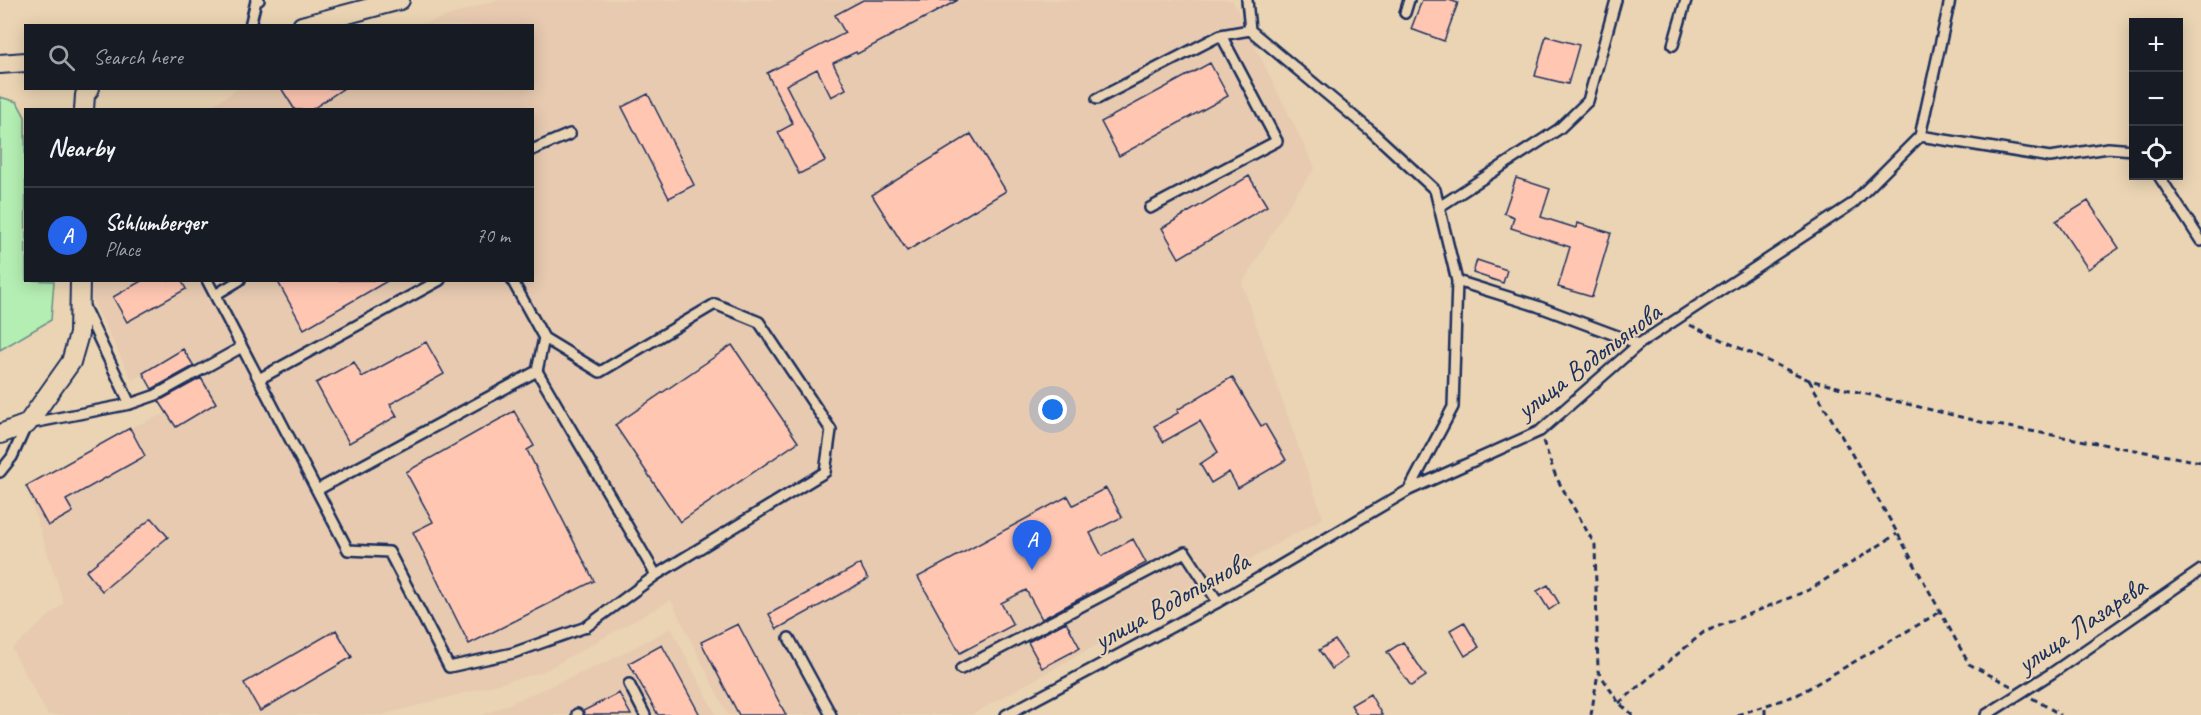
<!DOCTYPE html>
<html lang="en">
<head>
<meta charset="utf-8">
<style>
	body { margin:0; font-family:Caveat,sans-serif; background:#242831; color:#f1f3f6 }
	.controls { position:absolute; right:18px; top:18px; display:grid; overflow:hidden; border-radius:0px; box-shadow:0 3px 15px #0003 }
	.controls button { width:54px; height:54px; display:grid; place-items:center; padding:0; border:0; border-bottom:2px solid #363941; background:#171b24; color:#f1f3f6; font:30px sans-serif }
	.you { position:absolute; left:1053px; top:410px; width:21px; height:21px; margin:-15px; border:4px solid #fff; border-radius:50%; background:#1a73e8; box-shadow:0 0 0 9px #1a73e833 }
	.badge { display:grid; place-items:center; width:39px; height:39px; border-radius:50%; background:#2563eb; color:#fff; font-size:20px; font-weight:700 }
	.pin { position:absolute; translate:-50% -50px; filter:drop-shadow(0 2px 3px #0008) }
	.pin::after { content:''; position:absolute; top:32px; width:21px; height:18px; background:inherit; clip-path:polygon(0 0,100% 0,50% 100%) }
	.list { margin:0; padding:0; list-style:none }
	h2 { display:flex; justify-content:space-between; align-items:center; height:78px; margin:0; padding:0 24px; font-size:26px }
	h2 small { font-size:20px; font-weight:400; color:#9ea1a6 }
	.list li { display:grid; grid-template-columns:39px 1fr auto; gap:18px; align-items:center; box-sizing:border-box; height:96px; padding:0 24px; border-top:2px solid #363941 }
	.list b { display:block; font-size:22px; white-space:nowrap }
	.list p { margin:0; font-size:20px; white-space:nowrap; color:#9ea1a6 }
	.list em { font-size:20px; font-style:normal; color:#9ea1a6 }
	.icon { flex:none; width:33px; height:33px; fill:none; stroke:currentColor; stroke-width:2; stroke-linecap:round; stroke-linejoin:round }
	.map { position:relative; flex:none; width:2201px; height:715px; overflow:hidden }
	.search { position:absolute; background:#171b24; box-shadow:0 3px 15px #0003; left:24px; top:24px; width:510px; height:66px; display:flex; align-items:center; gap:15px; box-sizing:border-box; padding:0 21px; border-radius:0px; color:#9ea1a6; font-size:22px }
	.panel { position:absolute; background:#171b24; box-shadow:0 3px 15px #0003; left:24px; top:108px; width:510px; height:174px; border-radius:0px }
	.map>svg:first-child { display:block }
	.built { fill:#e7cab0 }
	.green { fill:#b4eeb2; stroke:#688e88; stroke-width:1.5 }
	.building { fill:#ffc7b2; stroke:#1b2f5e; stroke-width:1.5 }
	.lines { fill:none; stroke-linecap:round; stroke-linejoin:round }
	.service-casing { stroke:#1b2f5e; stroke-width:14 }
	.minor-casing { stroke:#1b2f5e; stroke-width:22 }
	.path { stroke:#1b2f5e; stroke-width:3; stroke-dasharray:6 4.5; stroke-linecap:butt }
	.service { stroke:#ead4b3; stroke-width:9 }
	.minor { stroke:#ead4b3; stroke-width:18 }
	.labels { text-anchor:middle; stroke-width:4.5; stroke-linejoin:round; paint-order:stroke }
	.street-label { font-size:28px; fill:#1b2f5e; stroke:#ead4b3 }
</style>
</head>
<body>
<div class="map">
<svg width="2201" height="715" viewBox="0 0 2201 715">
	<rect width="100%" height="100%" fill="#ead4b3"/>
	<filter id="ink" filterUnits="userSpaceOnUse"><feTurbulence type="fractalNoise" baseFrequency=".0167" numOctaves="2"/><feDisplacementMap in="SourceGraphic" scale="12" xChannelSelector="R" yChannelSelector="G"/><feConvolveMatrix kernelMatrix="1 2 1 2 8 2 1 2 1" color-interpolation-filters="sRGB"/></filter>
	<g filter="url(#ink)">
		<path class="built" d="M497,0H1232L1315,168L1293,198L1242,284L1323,518L971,715H728L671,600L542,672L381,715H48L12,649L64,603L26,486L130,428L167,413L143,374L132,380L92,299V281L532,280V110L207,109L238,89H275L283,92L288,88H532V26L420,25Z
			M671,628L716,715H483L609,661Z"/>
		<path class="green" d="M0,97L17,102L25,117L26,280L54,281L51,320L0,350Z"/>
		<path class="building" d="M863,0H958L857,54L856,52L833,63L846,89L831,97L817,69L786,85L825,161L799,174L778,132L793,124L767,73L845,33L835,15Z
			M1422,0H1449L1458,3L1444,41L1411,29Z
			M1546,36L1579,45L1568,84L1535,76Z
			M1210,63L1228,96L1119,156L1101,122Z
			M281,88H344L311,110H295Z
			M648,94L694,185L669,198L622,107Z
			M971,134L1006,191L907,251L872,195Z
			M1249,176L1267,206L1179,258L1162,228Z
			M1516,178L1550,189L1541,217L1576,228L1577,223L1611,233L1592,297L1558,287L1570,247L1511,228L1514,217L1504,213Z
			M2088,201L2119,248L2088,269L2056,221Z
			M1477,260L1507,270L1503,283L1473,273Z
			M143,280H181L186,289L127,322L113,297Z
			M277,280H389L304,329Z
			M426,342L444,374L390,404L397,416L349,443L316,383L354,362L362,377Z
			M732,345L798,442L680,522L615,425Z
			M183,349L194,366L152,389L143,373Z
			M1232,377L1261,426L1265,424L1286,460L1238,488L1229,472L1211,483L1200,464L1218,452L1200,421L1163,442L1154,426L1178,413L1177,410Z
			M201,378L216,403L176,427L159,401Z
			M514,411L534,446L527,450L594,581L469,644L413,532L433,522L406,472Z
			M130,428L145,456L66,500L73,512L48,526L26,486Z
			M1106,488L1122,517L1090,533L1102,556L1133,539L1146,563L1042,619L1026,590L1001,603L1013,625L960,653L918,577L1068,496L1073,505Z
			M152,518L168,537L102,591L86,571Z
			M860,564L868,579L777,629L769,614Z
			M1548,585L1559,603L1549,610L1537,591Z
			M1066,622L1080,648L1042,668L1028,642Z
			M1464,622L1479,647L1465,656L1450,630Z
			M738,624L786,715H739L701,642Z
			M336,630L352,657L260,711L244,683Z
			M1335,640L1347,658L1332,669L1319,650Z
			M1403,642L1426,676L1411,686L1387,652Z
			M662,645L700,715H658L629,663Z
			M619,693L631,715H585L583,711Z
			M1370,694L1382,715H1357L1351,705Z"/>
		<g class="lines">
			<defs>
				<path id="service" d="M1247,0L1250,30
					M1405,13L1409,0
					M250,26L256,1L259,0
					M1250,30L1371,131L1435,190L1457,281L1453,407L1409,490
					M1673,45L1686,0
					M1097,99L1221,35
					M1920,136L2050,157L2108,148L2134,150
					M532,150L570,134
					M2159,176L2201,241
					M1439,207L1559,129L1588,101L1616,0
					M1150,208L1277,141L1221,35L1250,30
					M207,280L348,550L389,552L449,667L513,653L586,627L656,575L825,472L831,430L759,322L715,304L600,372L544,338
					M512,280L544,338L537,371L656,575
					M1457,281L1537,306L1639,344
					M215,295L240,280
					M84,307L130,404
					M259,379L440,280
					M0,472L12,457L27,424L130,404L156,395L242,347
					M317,490L537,371
					M789,638L831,715
					M961,669L1185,552L1218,602
					M629,684L645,715
					M577,714L578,715
					M1006,715L1218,602L1409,490L1540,431L1639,344L1852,204L1920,136L1950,0
					M1986,715L2052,673L2201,570"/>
				<path id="minor" d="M302,26L400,0
					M0,64L26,62
					M84,110L85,95L90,88
					M0,434L27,424L71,362L79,334L80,280"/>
			</defs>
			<use href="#service" class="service-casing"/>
			<use href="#minor" class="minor-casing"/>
			<path class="path" d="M1690,325L1809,380L1981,422L2201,462
				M1809,380L1894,527L1969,664L2011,686
				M1543,441L1556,477L1595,545L1598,671L1619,703L1633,715
				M2032,698L2061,715
				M1619,703L1704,632L1809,590L1897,534
				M1591,715L1598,673
				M1737,715L1797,695L1940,612
				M1765,715V706"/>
			<use href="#service" class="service"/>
			<use href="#minor" class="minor"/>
		</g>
	</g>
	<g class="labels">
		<g class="street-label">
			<text transform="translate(1588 360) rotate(-37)" y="10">улица Водопьянова</text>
			<text transform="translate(1171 600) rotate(-29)" y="10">улица Водопьянова</text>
			<text transform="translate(2081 624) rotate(-34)" y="10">улица Лазарева</text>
		</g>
	</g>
</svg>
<div class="controls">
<button>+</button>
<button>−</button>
<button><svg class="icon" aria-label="locate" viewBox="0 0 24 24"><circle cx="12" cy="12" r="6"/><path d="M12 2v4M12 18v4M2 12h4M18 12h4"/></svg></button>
</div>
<div class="you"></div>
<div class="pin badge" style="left:1032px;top:570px">A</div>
<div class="search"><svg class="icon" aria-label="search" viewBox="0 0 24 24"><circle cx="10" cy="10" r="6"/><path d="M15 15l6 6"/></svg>Search here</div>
<section class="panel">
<h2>Nearby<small></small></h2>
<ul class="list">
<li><span class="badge">A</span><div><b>Schlumberger</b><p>Place</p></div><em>70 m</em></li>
</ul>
</section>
</div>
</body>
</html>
